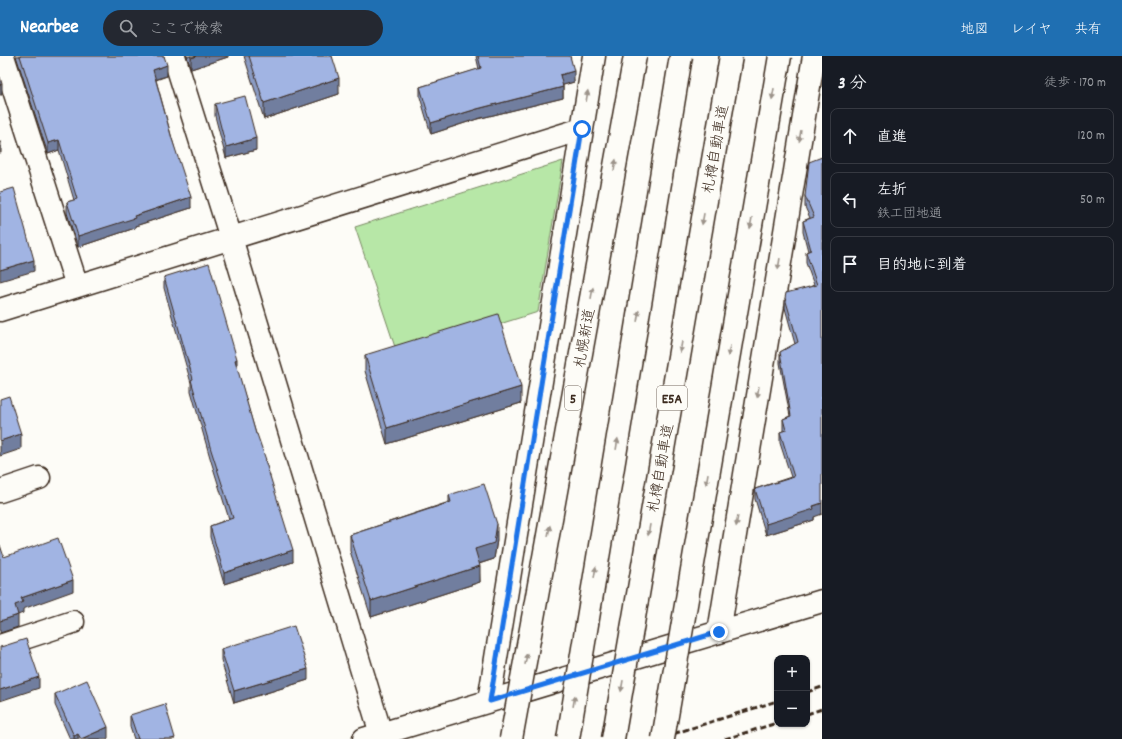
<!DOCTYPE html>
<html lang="ja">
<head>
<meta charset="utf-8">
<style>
	body { margin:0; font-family:Dekko,"Klee One",sans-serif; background:#242831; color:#f1f3f6 }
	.controls { position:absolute; right:12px; bottom:12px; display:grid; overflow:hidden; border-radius:8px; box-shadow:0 1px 3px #0004 }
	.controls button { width:36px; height:36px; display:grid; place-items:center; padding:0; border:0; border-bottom:1px solid #363941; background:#171b24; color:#f1f3f6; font:20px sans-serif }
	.stop { position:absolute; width:12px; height:12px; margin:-9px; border:3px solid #1a73e8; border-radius:50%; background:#fff }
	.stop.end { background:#1a73e8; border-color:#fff; box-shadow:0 1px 4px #0008 }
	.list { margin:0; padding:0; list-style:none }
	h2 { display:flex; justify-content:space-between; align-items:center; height:52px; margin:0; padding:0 16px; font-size:17px }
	h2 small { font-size:13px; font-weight:400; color:#9ea1a6 }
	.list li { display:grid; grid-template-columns:26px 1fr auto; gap:12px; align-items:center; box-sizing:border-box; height:56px; margin:0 8px 8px; padding:0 8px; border:1px solid #363941; border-radius:8px }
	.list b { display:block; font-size:15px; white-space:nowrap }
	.list p { margin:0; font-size:13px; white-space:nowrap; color:#9ea1a6 }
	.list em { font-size:13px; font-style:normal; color:#9ea1a6 }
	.icon { flex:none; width:22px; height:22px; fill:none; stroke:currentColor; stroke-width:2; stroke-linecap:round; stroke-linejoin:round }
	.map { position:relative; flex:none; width:822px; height:683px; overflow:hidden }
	header { display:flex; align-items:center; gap:24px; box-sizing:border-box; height:56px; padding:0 20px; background:#1f6fb2; color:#fff }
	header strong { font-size:19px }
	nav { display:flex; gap:22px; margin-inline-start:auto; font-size:14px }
	.search { width:280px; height:36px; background:#242831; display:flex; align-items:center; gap:10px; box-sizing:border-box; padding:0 14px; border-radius:22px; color:#9ea1a6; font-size:15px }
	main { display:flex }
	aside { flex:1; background:#171b24 }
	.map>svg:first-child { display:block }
	.green { fill:#b7e7a7; stroke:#798862 }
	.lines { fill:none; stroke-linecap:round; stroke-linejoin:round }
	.minor-casing { stroke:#3b2a1e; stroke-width:25 }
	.tertiary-casing { stroke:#3b2a1e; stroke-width:25 }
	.minor { stroke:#fdfcf7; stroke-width:22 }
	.tertiary { stroke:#fdfcf7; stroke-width:22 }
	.rail { stroke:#3b2a1e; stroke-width:3; stroke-dasharray:6 3; stroke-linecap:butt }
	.trunk-bridge-casing { stroke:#3b2a1e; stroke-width:25; stroke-linecap:butt }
	.motorway-bridge-casing { stroke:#3b2a1e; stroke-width:25; stroke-linecap:butt }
	.trunk-bridge { stroke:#fdfcf7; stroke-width:22 }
	.motorway-bridge { stroke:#fdfcf7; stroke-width:22 }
	.wall { fill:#8a9bc3; stroke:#3b2a1e }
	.shaded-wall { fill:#717e9f; stroke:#3b2a1e }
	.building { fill:#a1b4e3; stroke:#3b2a1e }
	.oneway { fill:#9c938a }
	.route { stroke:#1a73e8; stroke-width:5 }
	.labels { text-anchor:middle; stroke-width:3.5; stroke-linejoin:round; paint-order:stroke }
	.shield { fill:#fdfcf7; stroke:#75695f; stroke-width:1 }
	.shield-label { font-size:14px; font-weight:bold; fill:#3b2a1e }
	.street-label { font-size:15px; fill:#3b2a1e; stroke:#fdfcf7 }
</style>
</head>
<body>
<header>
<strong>Nearbee</strong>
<div class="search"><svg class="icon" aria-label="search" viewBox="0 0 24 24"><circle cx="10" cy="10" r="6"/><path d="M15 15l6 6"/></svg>ここで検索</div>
<nav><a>地図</a><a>レイヤ</a><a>共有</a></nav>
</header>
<main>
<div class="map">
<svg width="822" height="683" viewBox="0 0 822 683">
	<rect width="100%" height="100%" fill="#fdfcf7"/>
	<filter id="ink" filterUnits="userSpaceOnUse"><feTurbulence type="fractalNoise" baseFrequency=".025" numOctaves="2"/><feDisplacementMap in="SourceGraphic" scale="8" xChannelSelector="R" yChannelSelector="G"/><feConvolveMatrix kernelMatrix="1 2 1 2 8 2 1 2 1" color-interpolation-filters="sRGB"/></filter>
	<g filter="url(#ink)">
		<path class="green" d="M563,105L538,256L398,300L355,171Z"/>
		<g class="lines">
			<defs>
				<path id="minor" d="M3,0L77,230
					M174,0L231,182L381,678
					M0,254L582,73
					M0,435L39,422
					M719,576L814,0
					M0,590L73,566
					M489,645L594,0"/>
				<path id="tertiary" d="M364,683L822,545"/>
			</defs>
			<use href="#minor" class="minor-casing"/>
			<use href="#tertiary" class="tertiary-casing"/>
			<use href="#minor" class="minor"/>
			<use href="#tertiary" class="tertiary"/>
			<path class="rail" d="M807,636L822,631
				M807,658L822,653
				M657,683L777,645
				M725,683L777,667"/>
			<defs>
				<path id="trunk-bridge" d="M511,683L635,0
					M663,683L780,0"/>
				<path id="motorway-bridge" d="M568,683L681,0
					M613,683L731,0"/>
			</defs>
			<use href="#trunk-bridge" class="trunk-bridge-casing"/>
			<use href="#motorway-bridge" class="motorway-bridge-casing"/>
			<use href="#trunk-bridge" class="trunk-bridge"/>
			<use href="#motorway-bridge" class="motorway-bridge"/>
		</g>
		<path class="wall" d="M16,0H164L167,20L156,24L191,152L135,170V172L78,191L67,157V146L74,144L59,94L48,98Z
			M187,0H228V1L191,13Z
			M244,0H332L339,38L264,63Z
			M476,0H570L574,26L563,29V42L477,63L431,78L420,41V31L479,13Z
			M215,48L256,94L226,102L215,60Z
			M822,101L814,464L766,479L755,443V433L791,421L780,387V376L783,375V363L790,360L780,307V296L795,288L785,252V242L814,229L806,207V196L808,195L803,176V165L810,162L805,151V140Z
			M164,221L237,313L256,378L266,407L293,506L224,528L210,481V470L229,463L211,405L191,335V327L164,232Z
			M365,299L521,347L387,388L365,315Z
			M449,439L497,484L494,503L479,508L480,526L371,561L350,495V479L449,446Z
			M221,593L308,624L234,647L221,604Z
			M55,638L108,682L107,683H70L55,649Z
			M130,659L175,683H134L130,671Z"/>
		<path class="shaded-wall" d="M197,0H228V1L191,13V2Z
			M167,9V20L153,24V14Z
			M574,15V26L560,30V19Z
			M339,22V38L264,63V47Z
			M2,28V39H0V29Z
			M563,31V42L477,63L431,78V67L477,53Z
			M256,82V94L226,102V91Z
			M59,84V94L48,98V87Z
			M0,86H1V97H0Z
			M191,141V152L135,170V172L78,191V180L134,160Z
			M34,204V215L0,225V214Z
			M237,303V314L235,304Z
			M521,331V347L387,388V372Z
			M21,378V393L0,400V385Z
			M822,447V458L814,461V464L766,479V468Z
			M497,468V484L494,503L475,509V493Z
			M293,494V506L224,528V517Z
			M480,510V526L371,561V545Z
			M73,524V535L23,553V557L15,560V549L21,542Z
			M18,559V571L0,577V565Z
			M308,613V624L234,647V635Z
			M39,621V632L0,645V634Z
			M108,671V682L107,683H81Z
			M78,678V683H74V680Z"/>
		<path class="building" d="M20,0H164L167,9L153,14L172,83L191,141L134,160L135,162L78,180L67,146L77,143L59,84L48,87Z
			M190,0H197L191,2Z
			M249,0H332L339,22L264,47Z
			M478,0H570L574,15L560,19L563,31L477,53L431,67L420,31L481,12Z
			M0,21L2,28L0,29Z
			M245,40L256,82L226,91L215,48Z
			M822,101V447L813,450L814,453L766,468L755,433L794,421L780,376L786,374L783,363L791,360L780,296L798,286L785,242L786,237L817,229L806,196L811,194L803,165L814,161L805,140L809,106Z
			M14,132L34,204L0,214V136Z
			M209,207L237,303L235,304L256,378H257L266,404H265L293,494L224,517L210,470L233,462L211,394L191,324L193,323L164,221Z
			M498,258L521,331L387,372L365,299Z
			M9,340L21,378L0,385V343Z
			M484,428L497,468L494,487L475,493L480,510L371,545L350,479L451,446L449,439Z
			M58,482L73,524L21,542L23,546L15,549L18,559L0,565V489L4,501Z
			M294,570L308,613L234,635L221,593Z
			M26,583L39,621L0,634V591L4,590Z
			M87,624L108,671L81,683L78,678L74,680L55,638Z
			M165,648L175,682L171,683H138L130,659Z"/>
		<defs><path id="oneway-solid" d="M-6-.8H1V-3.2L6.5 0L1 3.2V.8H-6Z"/></defs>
		<g class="oneway">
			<use href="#oneway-solid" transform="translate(773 38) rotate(100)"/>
			<use href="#oneway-solid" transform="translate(587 40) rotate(-81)"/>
			<use href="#oneway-solid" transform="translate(800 80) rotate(99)"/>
			<use href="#oneway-solid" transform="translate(615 109) rotate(-80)"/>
			<use href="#oneway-solid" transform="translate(703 163) rotate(100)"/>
			<use href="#oneway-solid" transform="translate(751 167) rotate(100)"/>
			<use href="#oneway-solid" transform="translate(779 208) rotate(99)"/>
			<use href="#oneway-solid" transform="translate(592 237) rotate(-80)"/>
			<use href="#oneway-solid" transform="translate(638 260) rotate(-81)"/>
			<use href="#oneway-solid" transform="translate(681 291) rotate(100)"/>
			<use href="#oneway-solid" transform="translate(729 295) rotate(100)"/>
			<use href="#oneway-solid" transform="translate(758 336) rotate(99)"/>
			<use href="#oneway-solid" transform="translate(617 388) rotate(-81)"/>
			<use href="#oneway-solid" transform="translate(707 423) rotate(100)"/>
			<use href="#oneway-solid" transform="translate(737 465) rotate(99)"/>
			<use href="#oneway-solid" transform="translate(649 474) rotate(100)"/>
			<use href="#oneway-solid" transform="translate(549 475) rotate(-80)"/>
			<use href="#oneway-solid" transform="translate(595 516) rotate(-81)"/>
			<use href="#oneway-solid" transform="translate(526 603) rotate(-80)"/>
			<use href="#oneway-solid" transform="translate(622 630) rotate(100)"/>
			<use href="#oneway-solid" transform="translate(574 645) rotate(-81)"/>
		</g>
	</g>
	<g class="lines" filter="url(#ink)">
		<path class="route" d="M582,73L490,645L719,576"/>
	</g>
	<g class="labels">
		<g class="shield">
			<rect x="565" y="330" width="16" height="24" rx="3"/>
			<rect x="657" y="330" width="30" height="24" rx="3"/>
		</g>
		<g class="shield-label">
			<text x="573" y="347">5</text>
			<text x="672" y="347">E5A</text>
		</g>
		<g class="street-label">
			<text transform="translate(715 93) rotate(-80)" y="5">札樽自動車道</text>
			<text transform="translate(584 282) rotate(-80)" y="5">札幌新道</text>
			<text transform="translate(660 412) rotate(-80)" y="5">札樽自動車道</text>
		</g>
	</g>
</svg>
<div class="controls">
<button>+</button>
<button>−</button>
</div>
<div class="stop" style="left:582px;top:73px"></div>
<div class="stop end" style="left:719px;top:576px"></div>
</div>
<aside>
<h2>3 分<small>徒歩 · 170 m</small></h2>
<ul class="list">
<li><svg class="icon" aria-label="ahead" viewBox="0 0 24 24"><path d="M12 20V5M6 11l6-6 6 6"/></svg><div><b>直進</b></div><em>120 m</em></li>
<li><svg class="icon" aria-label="left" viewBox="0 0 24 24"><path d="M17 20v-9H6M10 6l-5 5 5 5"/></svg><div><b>左折</b><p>鉄工団地通</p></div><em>50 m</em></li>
<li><svg class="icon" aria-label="arrive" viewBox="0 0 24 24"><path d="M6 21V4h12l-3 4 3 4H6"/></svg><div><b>目的地に到着</b></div></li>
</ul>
</aside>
</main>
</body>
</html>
